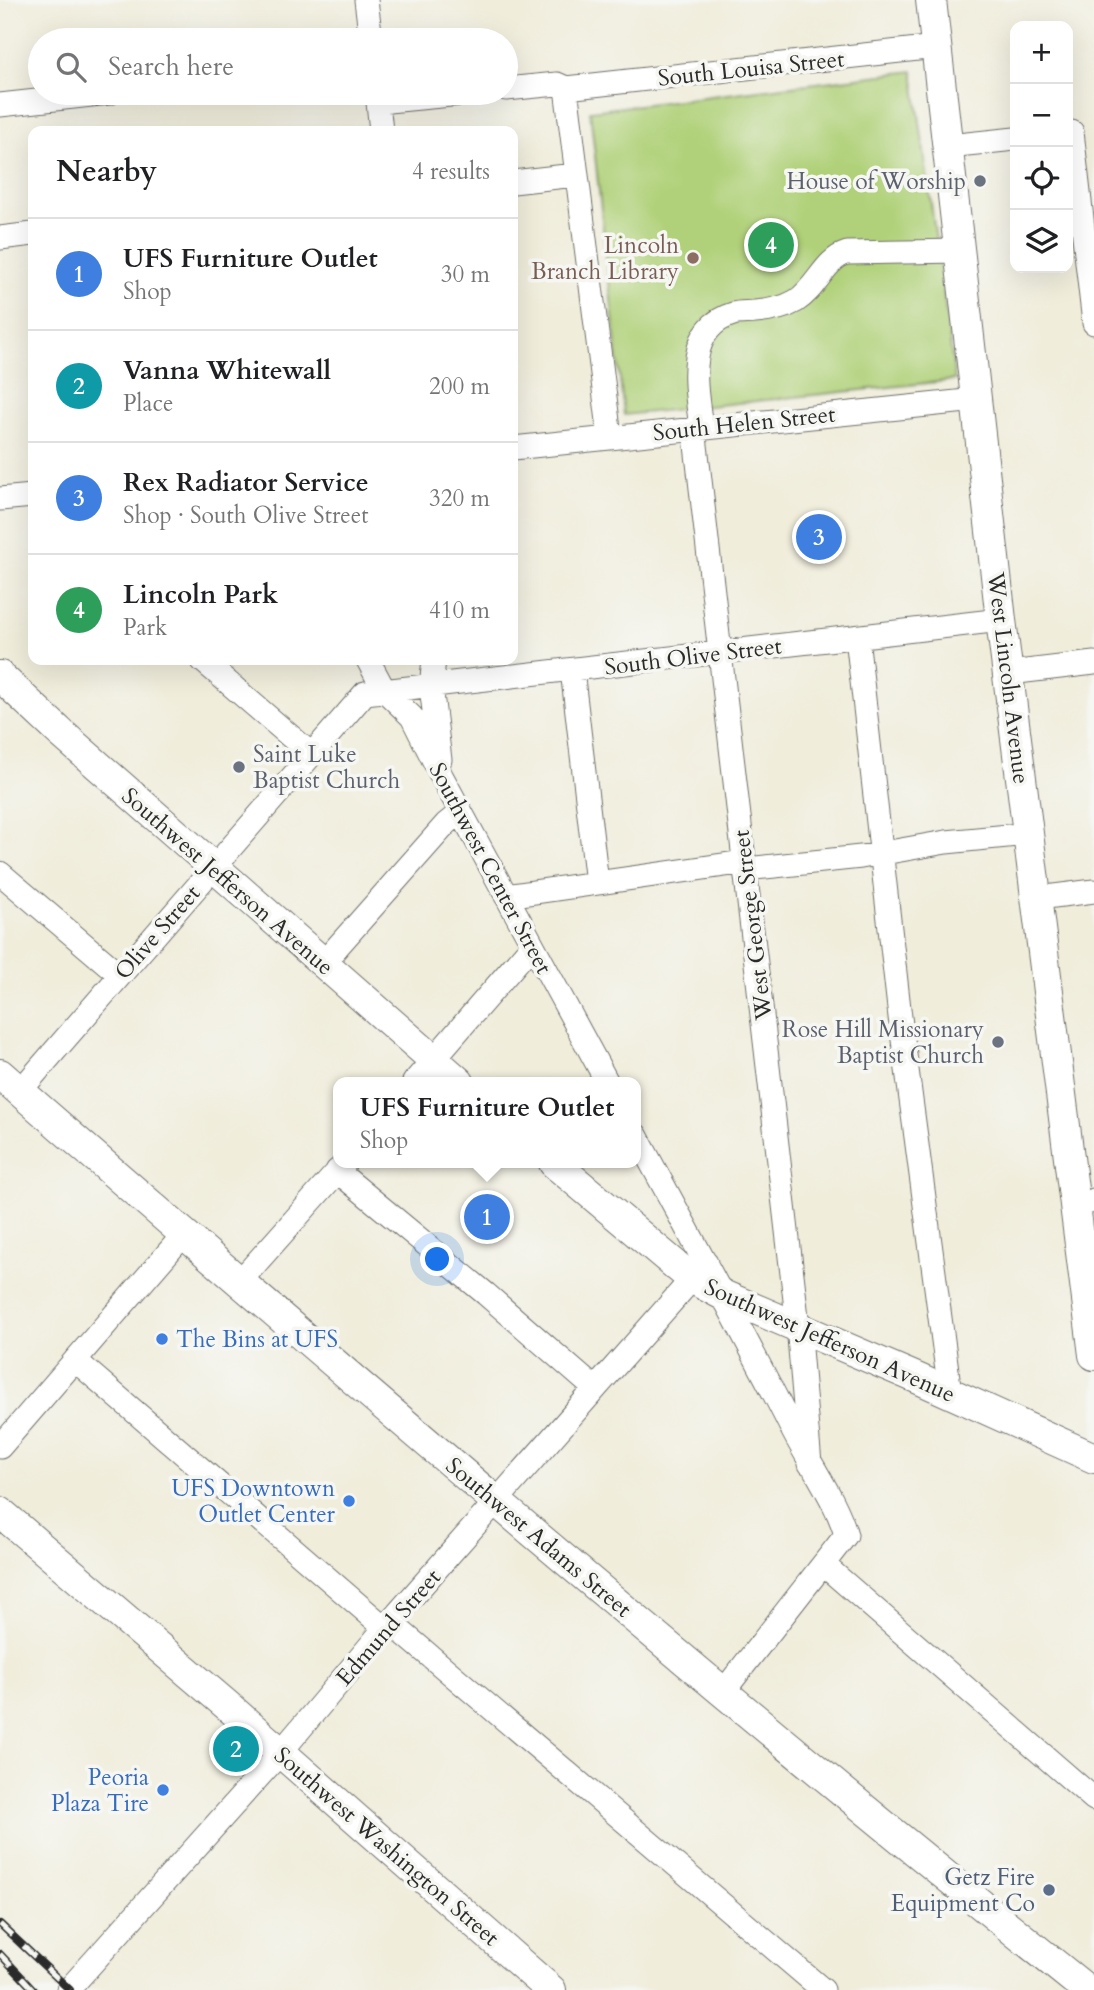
<!DOCTYPE html>
<html lang="en">
<head>
<meta charset="utf-8">
<style>
	body { margin:0; font-family:Cardo,serif; background:#f2f2f2; color:#202124 }
	.controls { position:absolute; right:21px; top:21px; display:grid; overflow:hidden; border-radius:14px; box-shadow:0 7px 28px #0002 }
	.controls button { width:63px; height:63px; display:grid; place-items:center; padding:0; border:0; border-bottom:2px solid #e0e0e0; background:#fff; color:#202124; font:35px sans-serif }
	.you { position:absolute; left:438px; top:1260px; width:24px; height:24px; margin:-18px; border:5px solid #fff; border-radius:50%; background:#1a73e8; box-shadow:0 0 0 10px #1a73e833 }
	.badge { display:grid; place-items:center; width:46px; height:46px; border-radius:50%; background:#2563eb; color:#fff; font-size:23px; font-weight:700 }
	.pin { position:absolute; translate:-50% -50%; border:4px solid #fff; box-shadow:0 2px 7px #0006 }
	.popup { position:absolute; left:333px; top:1077px; width:308px; height:91px; box-sizing:border-box; display:grid; place-content:center; border-radius:14px; background:#fff; filter:drop-shadow(0 2px 5px #0005); font-size:23px; white-space:nowrap; color:#757577 }
	.popup b { font-size:26px; color:#202124 }
	.popup::after { content:''; position:absolute; left:50%; top:100%; margin-left:-14px; border:14px solid transparent; border-top-color:#fff }
	.list { margin:0; padding:0; list-style:none }
	h2 { display:flex; justify-content:space-between; align-items:center; height:91px; margin:0; padding:0 28px; font-size:30px }
	h2 small { font-size:23px; font-weight:400; color:#757577 }
	.list li { display:grid; grid-template-columns:46px 1fr auto; gap:21px; align-items:center; box-sizing:border-box; height:112px; padding:0 28px; border-top:2px solid #e0e0e0 }
	.list b { display:block; font-size:26px; white-space:nowrap }
	.list p { margin:0; font-size:23px; white-space:nowrap; color:#757577 }
	.list em { font-size:23px; font-style:normal; color:#757577 }
	.icon { flex:none; width:38px; height:38px; fill:none; stroke:currentColor; stroke-width:2; stroke-linecap:round; stroke-linejoin:round }
	.map { position:relative; flex:none; width:1094px; height:1990px; overflow:hidden }
	.search { position:absolute; background:#fff; box-shadow:0 7px 28px #0002; left:28px; top:28px; width:490px; height:77px; display:flex; align-items:center; gap:18px; box-sizing:border-box; padding:0 24px; border-radius:38px; color:#757577; font-size:26px }
	.panel { position:absolute; background:#fff; box-shadow:0 7px 28px #0002; left:28px; top:126px; width:490px; height:539px; border-radius:14px }
	.map>svg:first-child { display:block }
	.green { fill:#b0d179; stroke:#6e7e52; stroke-width:2 }
	.lines { fill:none; stroke-linecap:round; stroke-linejoin:round }
	.minor-casing { stroke:#706f69; stroke-width:25 }
	.major-casing { stroke:#706f69; stroke-width:32 }
	.minor { stroke:#fff; stroke-width:23 }
	.major { stroke:#fff; stroke-width:30 }
	.rail-casing { stroke:#2b2b2b; stroke-width:8 }
	.rail { stroke:#f6f6f2; stroke-width:5; stroke-dasharray:16; stroke-linecap:butt }
	.worship-dot { fill:#6b7280; stroke:#f6f6f2; stroke-width:2.5 }
	.education-dot { fill:#8d6e63; stroke:#f6f6f2; stroke-width:2.5 }
	.shop-dot { fill:#3f7fe0; stroke:#f6f6f2; stroke-width:2.5 }
	.service-dot { fill:#5c6f8a; stroke:#f6f6f2; stroke-width:2.5 }
	.labels { text-anchor:middle; stroke-width:7; stroke-linejoin:round; paint-order:stroke }
	.street-label { font-size:23px; fill:#2b2b2b; stroke:#f6f6f2 }
	.worship-label { font-size:23px; fill:#5b616d; stroke:#f6f6f2; text-anchor:end }
	.education-label { font-size:23px; fill:#785e54; stroke:#f6f6f2; text-anchor:end }
	.shop-label { font-size:23px; fill:#366cbe; stroke:#f6f6f2; text-anchor:end }
	.service-label { font-size:23px; fill:#4e5e75; stroke:#f6f6f2; text-anchor:end }
</style>
</head>
<body>
<div class="map">
<svg width="1094" height="1990" viewBox="0 0 1094 1990">
	<rect width="100%" height="100%" fill="#f6f6f2"/>
	<filter id="ink" filterUnits="userSpaceOnUse"><feTurbulence type="fractalNoise" baseFrequency=".0143" numOctaves="2"/><feDisplacementMap in="SourceGraphic" scale="14" xChannelSelector="R" yChannelSelector="G"/><feConvolveMatrix kernelMatrix="1 2 1 2 8 2 1 2 1" color-interpolation-filters="sRGB"/></filter>
	<filter id="wash" filterUnits="userSpaceOnUse"><feTurbulence type="fractalNoise" baseFrequency=".00686" numOctaves="4" result="noise"/><feDisplacementMap in="SourceGraphic" scale="28" xChannelSelector="R" yChannelSelector="G"/><feGaussianBlur stdDeviation="1.57" result="paint"/><feColorMatrix in="noise" values="0 0 0 0 0 0 0 0 0 0 0 0 0 0 0 0 0 1.4 0 .05"/><feComposite in="paint" operator="in"/></filter>
	<g filter="url(#wash)">
		<rect width="100%" height="100%" fill="#f0eddb"/>
		<path class="green" d="M913,71L955,380L624,415L590,111Z"/>
	</g>
	<g filter="url(#ink)">
		<g class="lines">
			<defs>
				<path id="minor" d="M366,0L371,40
					M566,88L936,47
					M566,88L610,437
					M506,89L557,84L566,88
					M377,93L381,131
					M378,102L472,93
					M0,105L110,93
					M1072,132L1094,323
					M948,146L1015,139
					M513,182L575,175
					M0,238L33,234
					M701,427C696,389 683,329 733,314C740,312 748,313 755,312C769,311 784,308 796,301C816,289 825,259 847,253L960,251
					M694,428L798,1326L810,1464
					M513,448L976,400
					M0,499L33,496
					M857,637L900,1017L950,1393
					M202,660L311,754
					M368,660L384,690L412,717L442,777L607,1082
					M434,660L431,686L440,760
					M572,670L597,883
					M1009,673L1094,663
					M746,869L861,857L946,842L1029,834
					M0,873L120,975
					M506,896L745,862
					M1038,898L1094,891
					M323,963L446,824L461,812
					M414,1082L532,945
					M20,1091L365,693L1001,620
					M636,1135C689,1233 743,1331 793,1431C809,1462 837,1502 846,1535L723,1692
					M337,1171L486,1294L595,1389
					M1090,1202L1094,1200
					M241,1280L345,1163
					M75,1360L385,1628
					M0,1447L185,1233
					M824,1565L1094,1799
					M390,1622L823,1990
					M68,1990L280,1753L390,1622L706,1263"/>
				<path id="major" d="M931,0L1001,620L1094,1355
					M0,676L62,734L459,1082
					M0,1074C357,1385 717,1693 1087,1990
					M554,1163L691,1278L725,1296L919,1379L1094,1458
					M0,1512L229,1707L551,1990"/>
			</defs>
			<use href="#minor" class="minor-casing"/>
			<use href="#major" class="major-casing"/>
			<use href="#minor" class="minor"/>
			<use href="#major" class="major"/>
			<defs>
				<path id="rail" d="M0,1924L70,1990
					M0,1954L34,1990"/>
			</defs>
			<use href="#rail" class="rail-casing"/>
			<use href="#rail" class="rail"/>
		</g>
	</g>
	<g class="worship-dot">
		<circle cx="980" cy="181" r="7"/>
		<circle cx="239" cy="767" r="7"/>
		<circle cx="998" cy="1042" r="7"/>
	</g>
	<circle class="education-dot" cx="693" cy="258" r="7"/>
	<g class="shop-dot">
		<circle cx="162" cy="1339" r="7"/>
		<circle cx="349" cy="1501" r="7"/>
		<circle cx="163" cy="1790" r="7"/>
	</g>
	<circle class="service-dot" cx="1049" cy="1890" r="7"/>
	<g class="labels">
		<g class="street-label">
			<text transform="translate(751 68) rotate(-6)" y="8">South Louisa Street</text>
			<text transform="translate(744 423) rotate(-6)" y="8">South Helen Street</text>
			<text transform="translate(693 656) rotate(-7)" y="8">South Olive Street</text>
			<text transform="translate(1009 678) rotate(83)" y="8">West Lincoln Avenue</text>
			<text transform="translate(491 868) rotate(62)" y="8">Southwest Center Street</text>
			<text transform="translate(228 881) rotate(41)" y="8">Southwest Jefferson Avenue</text>
			<text transform="translate(752 925) rotate(-97)" y="8">West George Street</text>
			<text transform="translate(157 932) rotate(-49)" y="8">Olive Street</text>
			<text transform="translate(830 1340) rotate(24)" y="8">Southwest Jefferson Avenue</text>
			<text transform="translate(539 1537) rotate(40)" y="8">Southwest Adams Street</text>
			<text transform="translate(388 1627) rotate(-49)" y="8">Edmund Street</text>
			<text transform="translate(387 1846) rotate(41)" y="8">Southwest Washington Street</text>
		</g>
		<g class="worship-label">
			<text x="966" y="189">House of Worship</text>
			<text x="253" y="762" text-anchor="start">Saint Luke<tspan x="253" dy="26">Baptist Church</tspan></text>
			<text x="984" y="1037">Rose Hill Missionary<tspan x="984" dy="26">Baptist Church</tspan></text>
		</g>
		<g class="education-label">
			<text x="679" y="253">Lincoln<tspan x="679" dy="26">Branch Library</tspan></text>
		</g>
		<g class="shop-label">
			<text x="176" y="1347" text-anchor="start">The Bins at UFS</text>
			<text x="335" y="1496">UFS Downtown<tspan x="335" dy="26">Outlet Center</tspan></text>
			<text x="149" y="1785">Peoria<tspan x="149" dy="26">Plaza Tire</tspan></text>
		</g>
		<g class="service-label">
			<text x="1035" y="1885">Getz Fire<tspan x="1035" dy="26">Equipment Co</tspan></text>
		</g>
	</g>
</svg>
<div class="controls">
<button>+</button>
<button>−</button>
<button><svg class="icon" aria-label="locate" viewBox="0 0 24 24"><circle cx="12" cy="12" r="6"/><path d="M12 2v4M12 18v4M2 12h4M18 12h4"/></svg></button>
<button><svg class="icon" aria-label="layers" viewBox="0 0 24 24"><path d="M12 4l9 5-9 5-9-5zM3 14l9 5 9-5"/></svg></button>
</div>
<div class="you"></div>
<div class="pin badge" style="left:487px;top:1217px;background:#3f7fe0">1</div>
<div class="popup"><b>UFS Furniture Outlet</b>Shop</div>
<div class="pin badge" style="left:236px;top:1749px;background:#0f9aa8">2</div>
<div class="pin badge" style="left:819px;top:537px;background:#3f7fe0">3</div>
<div class="pin badge" style="left:771px;top:245px;background:#2e9e5b">4</div>
<div class="search"><svg class="icon" aria-label="search" viewBox="0 0 24 24"><circle cx="10" cy="10" r="6"/><path d="M15 15l6 6"/></svg>Search here</div>
<section class="panel">
<h2>Nearby<small>4 results</small></h2>
<ul class="list">
<li><span class="badge" style="background:#3f7fe0">1</span><div><b>UFS Furniture Outlet</b><p>Shop</p></div><em>30 m</em></li>
<li><span class="badge" style="background:#0f9aa8">2</span><div><b>Vanna Whitewall</b><p>Place</p></div><em>200 m</em></li>
<li><span class="badge" style="background:#3f7fe0">3</span><div><b>Rex Radiator Service</b><p>Shop · South Olive Street</p></div><em>320 m</em></li>
<li><span class="badge" style="background:#2e9e5b">4</span><div><b>Lincoln Park</b><p>Park</p></div><em>410 m</em></li>
</ul>
</section>
</div>
</body>
</html>
